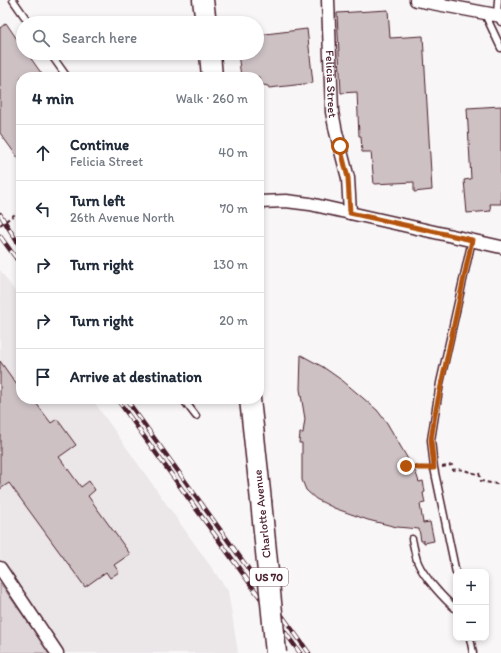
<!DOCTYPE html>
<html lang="en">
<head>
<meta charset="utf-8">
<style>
	body { margin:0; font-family:Itim,sans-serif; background:#f2f2f3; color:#1f2937 }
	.controls { position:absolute; right:12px; bottom:12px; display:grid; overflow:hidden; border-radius:8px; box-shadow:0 2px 6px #0003 }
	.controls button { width:36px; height:36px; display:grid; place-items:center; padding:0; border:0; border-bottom:1px solid #e0e1e3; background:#fff; color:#1f2937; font:20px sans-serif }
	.stop { position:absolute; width:12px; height:12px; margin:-9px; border:3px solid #b45309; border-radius:50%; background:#fff }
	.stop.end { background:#b45309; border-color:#fff; box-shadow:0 1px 4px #0008 }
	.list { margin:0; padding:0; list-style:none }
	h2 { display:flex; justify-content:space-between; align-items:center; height:52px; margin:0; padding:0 16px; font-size:17px }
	h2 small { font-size:13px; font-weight:400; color:#747a83 }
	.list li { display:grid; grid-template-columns:26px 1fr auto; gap:12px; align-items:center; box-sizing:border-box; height:56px; padding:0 16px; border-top:1px solid #e0e1e3 }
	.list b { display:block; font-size:15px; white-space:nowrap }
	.list p { margin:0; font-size:13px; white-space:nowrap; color:#747a83 }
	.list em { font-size:13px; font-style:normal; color:#747a83 }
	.icon { flex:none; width:22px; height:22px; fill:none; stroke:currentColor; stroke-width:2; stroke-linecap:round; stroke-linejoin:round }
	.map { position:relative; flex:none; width:501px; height:653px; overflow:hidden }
	.search { position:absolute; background:#fff; box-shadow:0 2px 6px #0003; left:16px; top:16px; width:248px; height:44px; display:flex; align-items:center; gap:10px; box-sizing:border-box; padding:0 14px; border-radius:22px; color:#747a83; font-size:15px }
	.panel { position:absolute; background:#fff; box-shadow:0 2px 6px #0003; left:16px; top:72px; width:248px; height:332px; border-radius:16px }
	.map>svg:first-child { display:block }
	.built { fill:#ebe6e8 }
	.green { fill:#ded6d9; stroke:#947a82 }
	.building { fill:#cdc1c4; stroke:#4a1f2b }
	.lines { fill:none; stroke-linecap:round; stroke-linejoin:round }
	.lane-casing { stroke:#4a1f2b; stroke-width:9 }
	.street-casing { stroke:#4a1f2b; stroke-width:15 }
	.primary-casing { stroke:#4a1f2b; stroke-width:23 }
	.path { stroke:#4a1f2b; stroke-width:2; stroke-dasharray:4 3; stroke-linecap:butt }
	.lane { stroke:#fff; stroke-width:6 }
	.street { stroke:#fff; stroke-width:12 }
	.primary { stroke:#fff; stroke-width:20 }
	.rail-casing { stroke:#4a1f2b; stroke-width:4.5 }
	.rail { stroke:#fff; stroke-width:3; stroke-dasharray:9; stroke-linecap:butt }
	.primary-bridge-casing { stroke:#4a1f2b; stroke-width:23; stroke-linecap:butt }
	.path-bridge { stroke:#4a1f2b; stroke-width:2; stroke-dasharray:4 3; stroke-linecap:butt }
	.primary-bridge { stroke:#fff; stroke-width:20 }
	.route { stroke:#b45309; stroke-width:5 }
	.labels { text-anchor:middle; stroke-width:3; stroke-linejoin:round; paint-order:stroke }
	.shield { fill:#fff; stroke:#80626b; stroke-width:1 }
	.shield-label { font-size:11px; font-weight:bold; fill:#4a1f2b }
	.street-label { font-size:12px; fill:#4a1f2b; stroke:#fff }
</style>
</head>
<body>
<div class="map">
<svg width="501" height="653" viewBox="0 0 501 653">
	<rect width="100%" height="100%" fill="#f8f6f7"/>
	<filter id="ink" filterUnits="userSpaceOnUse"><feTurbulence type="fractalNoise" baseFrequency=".025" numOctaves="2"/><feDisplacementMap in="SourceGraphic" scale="8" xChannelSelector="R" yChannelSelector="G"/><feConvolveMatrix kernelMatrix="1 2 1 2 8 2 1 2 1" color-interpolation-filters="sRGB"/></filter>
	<g filter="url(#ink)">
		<path class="built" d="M0,270L21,300V399H92L228,591L238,653H57L0,568Z"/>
		<path class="green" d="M0,583L50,653H0Z"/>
		<path class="building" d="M388,10L390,38L423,36L432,190L414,192V182L374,184L371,152H362L361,136H359L357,92L341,93L337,13Z
			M6,23L23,48V53H27L44,77H21V162L0,133V28Z
			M307,29L313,83L269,88L268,86L259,84V77H241L238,53H257V35Z
			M501,106V204H490L491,211L467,213L464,180L471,179L467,108Z
			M301,355L323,367L343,381L377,410L387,423L416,473L419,482L423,481L425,492L423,493L425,503L420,504L423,523L430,522L434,541L424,543V541H421L419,529L397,527L368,520L334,508L316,499L306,490L302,480V443H299L300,433H303L305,419L300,389Z
			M0,361L17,385L21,382V399H33L51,423L57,419L76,445L59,457L81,487L89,481L95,490L88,496L130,554L114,565L119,572L110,578L106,572L85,587L9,483L0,489Z"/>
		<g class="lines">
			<defs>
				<path id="lane" d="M13,0L29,23
					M498,0L497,15L501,22
					M484,12L501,48
					M50,53L67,77
					M183,399L196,416
					M412,539C414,547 415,556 418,563C424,577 444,599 456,609
					M456,573L434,468L431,440L440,383L472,240
					M470,638L473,653"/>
				<g id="street">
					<path id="s1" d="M328,0L332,112L336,132L348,178L350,213"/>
					<path d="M416,0L501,16"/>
					<path d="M259,202L286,201L310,204L501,247"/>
					<path d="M0,568L57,653"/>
				</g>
				<path id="primary" d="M203,0L206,23
					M210,53L212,77
					M250,399L261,501"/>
			</defs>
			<use href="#lane" class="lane-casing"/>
			<use href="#street" class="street-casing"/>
			<use href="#primary" class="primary-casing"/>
			<path class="path" d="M406,466L426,468
				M442,467L452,465L453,470C466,467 470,475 479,473L481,481L501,485"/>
			<use href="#lane" class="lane"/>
			<use href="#street" class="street"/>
			<use href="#primary" class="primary"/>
			<defs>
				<path id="rail" d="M0,214L21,248
					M0,236L21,265
					M117,399L300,653
					M126,399L309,653"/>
			</defs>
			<use href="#rail" class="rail-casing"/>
			<use href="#rail" class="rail"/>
			<defs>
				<path id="primary-bridge" d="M261,501L276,653"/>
			</defs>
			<use href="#primary-bridge" class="primary-bridge-casing"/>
			<path class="path-bridge" d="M0,225L21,210"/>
			<use href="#primary-bridge" class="primary-bridge"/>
		</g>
	</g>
	<g class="lines" filter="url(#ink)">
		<path class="route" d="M340,146L348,178L350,213L472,240L435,414L431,440L434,468H419L406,466"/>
	</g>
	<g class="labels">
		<rect class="shield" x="250" y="568" width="38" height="18" rx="3"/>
		<g class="shield-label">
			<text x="269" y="581">US 70</text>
		</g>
		<g class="street-label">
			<text dy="4" stroke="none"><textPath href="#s1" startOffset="84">Felicia Street</textPath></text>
			<text transform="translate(262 514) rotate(-96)" y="4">Charlotte Avenue</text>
		</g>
	</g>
</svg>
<div class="controls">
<button>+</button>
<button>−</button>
</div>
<div class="stop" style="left:340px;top:146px"></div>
<div class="stop end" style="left:406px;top:466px"></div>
<div class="search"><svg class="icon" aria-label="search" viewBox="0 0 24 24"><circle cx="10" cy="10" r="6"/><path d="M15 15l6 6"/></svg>Search here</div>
<section class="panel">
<h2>4 min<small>Walk · 260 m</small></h2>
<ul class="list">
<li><svg class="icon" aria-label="ahead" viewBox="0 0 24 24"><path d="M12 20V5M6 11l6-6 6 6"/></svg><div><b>Continue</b><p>Felicia Street</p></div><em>40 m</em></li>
<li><svg class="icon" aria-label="left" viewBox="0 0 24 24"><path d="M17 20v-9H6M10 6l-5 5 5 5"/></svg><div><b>Turn left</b><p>26th Avenue North</p></div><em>70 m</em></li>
<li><svg class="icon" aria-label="right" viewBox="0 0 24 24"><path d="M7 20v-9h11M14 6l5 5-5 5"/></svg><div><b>Turn right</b></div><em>130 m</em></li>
<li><svg class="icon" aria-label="right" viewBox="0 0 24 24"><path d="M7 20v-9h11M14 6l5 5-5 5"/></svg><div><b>Turn right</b></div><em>20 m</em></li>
<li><svg class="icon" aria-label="arrive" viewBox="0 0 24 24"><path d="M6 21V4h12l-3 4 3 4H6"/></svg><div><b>Arrive at destination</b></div></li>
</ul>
</section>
</div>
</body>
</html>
